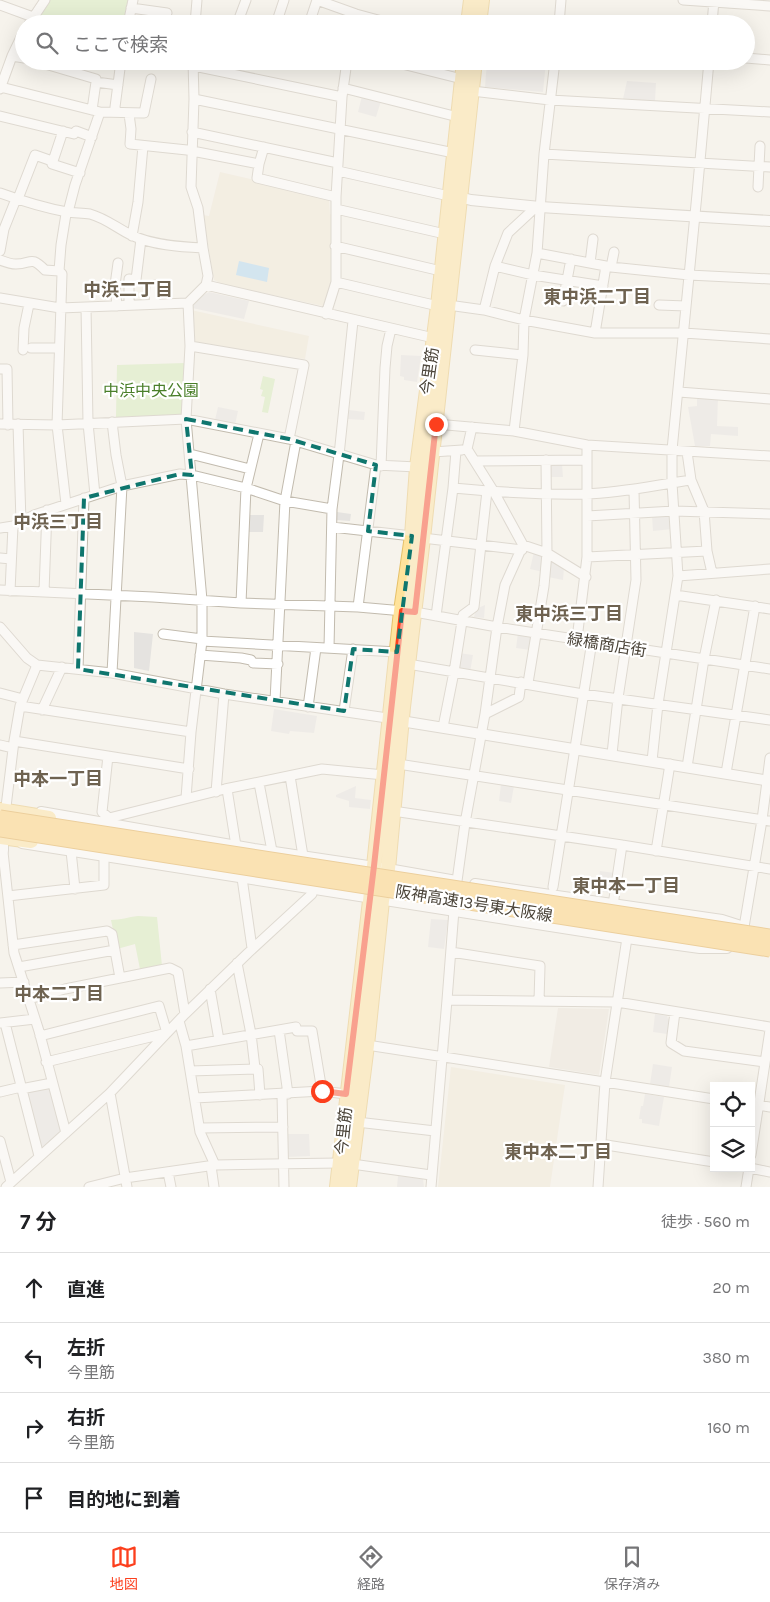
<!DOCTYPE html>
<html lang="ja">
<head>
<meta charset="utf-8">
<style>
	body { margin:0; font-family:Karla,"Noto Sans JP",sans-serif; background:#f6f6f6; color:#202124 }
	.controls { position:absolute; right:15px; bottom:15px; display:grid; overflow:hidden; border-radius:0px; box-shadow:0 5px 20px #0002 }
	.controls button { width:45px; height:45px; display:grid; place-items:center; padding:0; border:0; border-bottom:1px solid #e0e0e0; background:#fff; color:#202124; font:25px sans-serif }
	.stop { position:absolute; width:15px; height:15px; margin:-11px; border:4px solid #fc3f1d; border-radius:50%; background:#fff }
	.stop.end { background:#fc3f1d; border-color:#fff; box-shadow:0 1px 5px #0008 }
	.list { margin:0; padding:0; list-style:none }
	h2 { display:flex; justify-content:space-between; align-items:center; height:65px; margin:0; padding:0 20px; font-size:21px }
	h2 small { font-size:16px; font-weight:400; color:#757577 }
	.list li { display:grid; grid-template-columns:32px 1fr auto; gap:15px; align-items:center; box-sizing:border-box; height:70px; padding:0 20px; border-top:1px solid #e0e0e0 }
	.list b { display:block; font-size:19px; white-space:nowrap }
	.list p { margin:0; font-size:16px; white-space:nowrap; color:#757577 }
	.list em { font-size:16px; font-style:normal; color:#757577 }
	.icon { flex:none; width:28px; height:28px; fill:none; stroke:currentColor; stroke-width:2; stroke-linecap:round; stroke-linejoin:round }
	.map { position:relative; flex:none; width:770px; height:1187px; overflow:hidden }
	.search { position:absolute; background:#fff; box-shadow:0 5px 20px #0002; left:15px; right:15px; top:15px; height:55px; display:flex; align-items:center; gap:12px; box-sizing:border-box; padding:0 18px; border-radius:28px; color:#757577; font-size:19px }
	.sheet { height:345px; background:#fff }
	nav { display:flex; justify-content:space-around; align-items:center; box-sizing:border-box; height:70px; border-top:1px solid #e0e0e0; background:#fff; font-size:14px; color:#757577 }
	nav a { display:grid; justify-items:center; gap:2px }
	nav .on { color:#fc3f1d }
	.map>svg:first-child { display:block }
	.residential { fill:#eae5da }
	.education { fill:#efe8d6 }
	.green { fill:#d2eab5 }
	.parking { fill:#e5e3e0 }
	.water { fill:#a9d4f2 }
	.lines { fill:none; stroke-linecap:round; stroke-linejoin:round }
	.minor-casing { stroke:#c2bbae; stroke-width:11 }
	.tertiary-casing { stroke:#c2bbae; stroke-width:12 }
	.primary-casing { stroke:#e6c16a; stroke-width:16 }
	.minor { stroke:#fff; stroke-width:9 }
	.tertiary { stroke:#fff; stroke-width:10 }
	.primary { stroke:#ffe39c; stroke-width:14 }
	.motorway-bridge-casing { stroke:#e0a43c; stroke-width:17; stroke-linecap:butt }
	.motorway-bridge { stroke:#ffcf6e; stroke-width:15 }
	.route { stroke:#fc3f1d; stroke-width:6 }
	.marked { fill:none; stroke:#0f766e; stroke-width:4; stroke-dasharray:10 6; stroke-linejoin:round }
	.labels { text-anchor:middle; stroke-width:4.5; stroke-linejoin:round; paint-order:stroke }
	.street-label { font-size:16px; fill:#4b4439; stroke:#fff }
	.park-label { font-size:16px; fill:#4a7f2a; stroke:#fff }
	.neighbourhood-label { font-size:18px; font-weight:bold; fill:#6e6250; stroke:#fff }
</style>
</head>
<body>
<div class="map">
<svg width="770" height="1187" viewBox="0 0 770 1187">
	<rect width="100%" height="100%" fill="#f6f3ec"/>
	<path class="residential" d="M558,1008L609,1009L599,1075L549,1067Z"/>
	<path class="education" d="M220,172L329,197L330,214L333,215V278L327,302L323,306L222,284L214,280L203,215L209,216Z
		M191,310L309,336L305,359L193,344Z
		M451,1067L565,1085L550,1187H438Z"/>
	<path class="green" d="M48,0H130L125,24H42L35,19Z
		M186,363L183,416L116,417L117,365Z
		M263,376L275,379L268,413L262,412L265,397L261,396L263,390L260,389Z
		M138,916L157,917L162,966L140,969L135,944L117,949L111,920C121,920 128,917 138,916Z"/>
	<path class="parking" d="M487,61H546L543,92L485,87Z
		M627,81L656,83L655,101L623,99Z
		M362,96L381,101L376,117L358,112Z
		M209,292L249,301L244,319L192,308L193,304L198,298Z
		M401,355L421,356L417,382L404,380V377L400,376Z
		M697,398H718L717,426L738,427V436L711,434L710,446H695L688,407L697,406Z
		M218,407L238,411L235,425L215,420Z
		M349,410L365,412L364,420L348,419Z
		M548,464H562L563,477H549Z
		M337,512L351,514L350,521L336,520Z
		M672,514L673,529L653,531L652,516Z
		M250,515H264L263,532H249Z
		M534,552L545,556L543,572L530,569Z
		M551,561L564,568L563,580L548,577L549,564Z
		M485,605L484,618L474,617L476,609Z
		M134,632L153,634L149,671L134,668Z
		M518,633L533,635L530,650L516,648Z
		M459,653L473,655L470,672L456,670Z
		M274,709L317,716L314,733L290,731L289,734L271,731Z
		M501,784L514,786L511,803L499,801Z
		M356,786L355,798L371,800L370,809L349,807V801L336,797V795Z
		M600,871L615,873L612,893L597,891Z
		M431,919L448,920L444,949L428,947Z
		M655,1014L667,1016L669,1021L667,1034L653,1032Z
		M653,1064L672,1067L669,1087L650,1084Z
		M49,1086L62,1131L40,1149L23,1090Z
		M645,1094L664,1097L659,1126L642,1123V1119H639L641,1106H643Z
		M286,1134H309L310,1156L286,1157Z
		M398,1176L423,1179L424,1187H397Z"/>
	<path class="water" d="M239,261L269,268L267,282L236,275Z"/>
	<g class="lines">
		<defs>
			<path id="minor" d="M317,0L356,14L393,24
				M683,0L770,6
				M0,5L33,17
				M131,8L167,13
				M479,21L513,24
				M29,24L45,0
				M128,24L133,0
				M195,24L197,0
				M237,24L246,0
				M276,24L284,0
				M309,24L317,0
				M559,24L561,0
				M712,24L714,0
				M12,56L24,58
				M746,58L770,60
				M35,61L96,79V82L118,85
				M390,61L462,79
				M194,66L342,97
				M1,87L100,112L144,113L151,79
				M343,88L458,117
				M0,89L12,56L24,31
				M472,91L550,100L770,112
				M194,99L454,153
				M92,110L96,82
				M116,112L115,107L121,61
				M129,114L131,129L130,144L187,150L259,164
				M0,116L74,134L76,131L92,137
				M63,131L52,164L80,173
				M192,132L338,163
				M264,147L259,164L257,178L336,197
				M544,154L770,167
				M338,171L449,196
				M758,187L760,146
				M0,193C22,201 44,208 67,212C74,213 82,213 90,214C105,218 117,228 131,235C152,245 180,247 203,248
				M336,209L445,234
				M132,236L138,202L143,146
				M335,246L441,271
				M0,251L4,229L16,199L19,196L35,155L52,161
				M537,253L611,267L689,275L770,279
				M0,260C5,262 10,264 16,264C32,264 30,255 45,270L59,271
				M590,263L593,239
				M495,266L533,275L603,286
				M611,267L614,252
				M336,282L438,306L448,305L484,310L524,320L595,333H684L770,339
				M206,285L438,339
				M0,298L60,308L188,303L206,285L208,276L203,248L198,208L191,187L194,99L193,61
				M554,299L563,301L571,259
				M154,304L155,285
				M129,305V279L136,280L141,239
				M659,305L686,306
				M117,306L115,285L118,263
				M86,307L88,423L95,495
				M484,310L495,266L508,233L536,207
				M326,314L336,282V197L342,97L347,61
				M595,333L606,266
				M190,346L304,365L289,439
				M31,348H59
				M23,350L24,328L29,304
				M475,350L523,355
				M0,369H7L8,425
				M679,392L770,399
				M0,424L57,425L186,419L289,439L376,465L417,467
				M18,424L21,522
				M436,424L514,431L587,445L770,456
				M514,431L523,355L524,320L537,253L544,154L555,61
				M433,452L462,450
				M687,452L691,480L704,511L707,551L712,573
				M190,454L250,469
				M475,461L586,460
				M381,466L385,368L387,346L391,329
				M453,488C497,492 541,495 586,494C621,493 656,485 691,480
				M66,504L57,425L62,274L59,271L61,245L66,214L68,212L75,185L100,112
				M587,516L674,511L770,514
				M332,527L412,536
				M0,528L13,526L34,515L122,486L180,474L192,475L246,488L285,501L332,509L339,455L353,321
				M423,538L522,550
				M523,545L547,553L586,577
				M587,557L707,551
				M0,558L11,559
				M678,576L770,569
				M0,590L153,597L241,603L358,607L415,612L497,627L770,669
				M10,591L13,526
				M44,592L47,510
				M675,595L770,609
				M241,603L246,488L259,434
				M358,607L376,465
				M436,616L453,488L456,451
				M0,627L27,658L37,665L112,673L224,694L394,719
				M163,634L202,639
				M577,639L587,557V445
				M202,641L397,652
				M329,648L332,509
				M200,655L241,658L251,660L253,663L278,664
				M408,664L583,694L770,720
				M78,669L84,498
				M112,673L122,486L116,455L112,422
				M528,683L544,586L547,553L546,460
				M0,693L23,699
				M275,701L285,501L296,441
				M20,706L191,732
				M308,707L316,648
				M42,710L62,667
				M344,711L353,649
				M485,714L519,697L521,682
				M443,727L454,672L463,615L474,607L487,491
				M14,741L189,769
				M0,745L13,748
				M612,754L618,698L636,580L634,490
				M108,756L102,812L109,818
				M652,761L658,704L678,576L672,483V450L697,194L709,61
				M398,764L770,821
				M687,767L704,659L716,600
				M726,773L755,606
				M290,776L303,856
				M259,783L272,851
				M227,789L236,846
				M216,792L224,694
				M186,798L191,732L202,641V600L186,419L190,346L188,303
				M393,811L622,845L770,869
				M5,815L14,741L20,706L37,665
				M99,823L109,818L225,789L322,769L384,775
				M71,851L75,889
				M656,851L670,764
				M3,852L14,953L39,1031L66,1133
				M242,878L252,948
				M457,881L465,823L485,714L497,627L505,585L523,545L494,492L467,449L472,427
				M553,887L592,641
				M8,896L104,885V856
				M613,905L622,845
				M744,927L762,820L770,758
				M13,945L107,931L112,934L120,978
				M451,952L540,966L539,1001
				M237,963L251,1034L255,1068
				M19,967L115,950
				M0,983L24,982
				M210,989L219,1040
				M29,999L65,989L170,968L178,972L185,1014
				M447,1000L617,1002L770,1027
				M675,1012L671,1043L684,1051L765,1062
				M179,1021L186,1046L200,1132L215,1165
				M0,1023L35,1019
				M5,1023L39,1156
				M279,1030L288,1094
				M40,1036L159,1006L167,1033L46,1062
				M367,1045L714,1099
				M186,1046L296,1027L297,1031H312L322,1091
				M190,1071L258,1069L260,1095
				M21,1089L52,1083
				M0,1092L21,1087
				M110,1093L127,1187
				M282,1094L284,1187
				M195,1098L322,1091L346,1094
				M751,1104L770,1107
				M357,1122L435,1131
				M200,1128L283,1127
				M0,1141L11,1182
				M600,1144L714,1162
				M751,1155L770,1030
				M352,1164L431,1175
				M211,1166L214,1187
				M750,1168L770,1172
				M168,1172L171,1187
				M6,1187L110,1093L185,1014L248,953L312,894V889
				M89,1187L125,1178L215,1165L339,1163
				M431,1187L447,1000L454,910
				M598,1187L605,1082L627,938
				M746,1187L749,1168"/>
			<path id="tertiary" d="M455,196L471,200L540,207L770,221
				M401,721L770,781
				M41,812L254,849L388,869L456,881
				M22,843L627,938L700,948H727
				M0,860L3,850V837L8,839
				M475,884L722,920L744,927"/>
			<path id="primary" d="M468,24L471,0
				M479,24L482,0
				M0,810L49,818
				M0,837L31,841
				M337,1187L374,866L401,611L412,536L417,467L438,306L464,61
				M349,1187L367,1045L382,901L388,869L403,707L423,538L475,61"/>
		</defs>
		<use href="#minor" class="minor-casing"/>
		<use href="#tertiary" class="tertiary-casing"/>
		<use href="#primary" class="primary-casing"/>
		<use href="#minor" class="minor"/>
		<use href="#tertiary" class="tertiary"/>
		<use href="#primary" class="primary"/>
		<defs>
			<path id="motorway-bridge" d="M0,818L770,937
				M0,829L770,949"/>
		</defs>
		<use href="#motorway-bridge" class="motorway-bridge-casing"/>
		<use href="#motorway-bridge" class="motorway-bridge"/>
	</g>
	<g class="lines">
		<path class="route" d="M322,1091L346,1094L374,866L402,611L415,612L436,424"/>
	</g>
	<path d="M0 0H770V1187H0ZM186,419L289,439L376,465L368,531L412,536L397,652L353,649L344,711L78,669L84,498L180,474L192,475Z" fill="#f6f3ec" fill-opacity=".55" fill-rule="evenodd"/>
	<path class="marked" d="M186,419L289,439L376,465L368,531L412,536L397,652L353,649L344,711L78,669L84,498L180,474L192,475Z"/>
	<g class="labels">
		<g class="street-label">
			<text transform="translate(429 371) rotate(-82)" y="6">今里筋</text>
			<text transform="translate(607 644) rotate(9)" y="6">緑橋商店街</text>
			<text transform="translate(474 903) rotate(9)" y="6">阪神高速13号東大阪線</text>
			<text transform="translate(343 1131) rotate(-84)" y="6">今里筋</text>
		</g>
		<g class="park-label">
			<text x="151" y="396">中浜中央公園</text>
		</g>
		<g class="neighbourhood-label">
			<text x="128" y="296">中浜二丁目</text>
			<text x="597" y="303">東中浜二丁目</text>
			<text x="58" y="528">中浜三丁目</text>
			<text x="569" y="620">東中浜三丁目</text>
			<text x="58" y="785">中本一丁目</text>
			<text x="626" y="892">東中本一丁目</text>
			<text x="59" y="1000">中本二丁目</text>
			<text x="558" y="1158">東中本二丁目</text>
		</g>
	</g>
</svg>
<div class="controls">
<button><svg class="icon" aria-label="locate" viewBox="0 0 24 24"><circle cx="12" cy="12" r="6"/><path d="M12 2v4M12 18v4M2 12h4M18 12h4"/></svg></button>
<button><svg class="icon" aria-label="layers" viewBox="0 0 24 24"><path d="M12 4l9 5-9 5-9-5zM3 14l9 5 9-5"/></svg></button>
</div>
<div class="stop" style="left:322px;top:1091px"></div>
<div class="stop end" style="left:436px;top:424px"></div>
<div class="search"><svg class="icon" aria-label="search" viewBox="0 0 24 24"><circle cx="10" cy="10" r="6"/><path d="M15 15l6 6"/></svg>ここで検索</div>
</div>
<section class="sheet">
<h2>7 分<small>徒歩 · 560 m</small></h2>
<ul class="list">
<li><svg class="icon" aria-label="ahead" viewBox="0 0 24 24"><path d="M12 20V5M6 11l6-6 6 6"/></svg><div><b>直進</b></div><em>20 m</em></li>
<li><svg class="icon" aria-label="left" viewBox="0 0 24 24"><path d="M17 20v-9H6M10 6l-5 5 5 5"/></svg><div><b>左折</b><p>今里筋</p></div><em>380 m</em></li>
<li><svg class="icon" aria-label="right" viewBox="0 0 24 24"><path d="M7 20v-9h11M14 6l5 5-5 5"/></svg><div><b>右折</b><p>今里筋</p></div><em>160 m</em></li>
<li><svg class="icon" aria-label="arrive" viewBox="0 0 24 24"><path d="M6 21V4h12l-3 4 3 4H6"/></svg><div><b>目的地に到着</b></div></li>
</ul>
</section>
<nav>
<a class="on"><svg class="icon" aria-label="map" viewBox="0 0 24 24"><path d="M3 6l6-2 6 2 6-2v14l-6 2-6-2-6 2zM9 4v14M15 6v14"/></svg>地図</a>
<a><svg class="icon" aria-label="directions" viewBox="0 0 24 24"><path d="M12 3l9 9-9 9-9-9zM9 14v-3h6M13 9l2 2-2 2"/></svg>経路</a>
<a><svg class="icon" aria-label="saved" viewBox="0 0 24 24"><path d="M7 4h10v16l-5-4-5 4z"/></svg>保存済み</a>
</nav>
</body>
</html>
